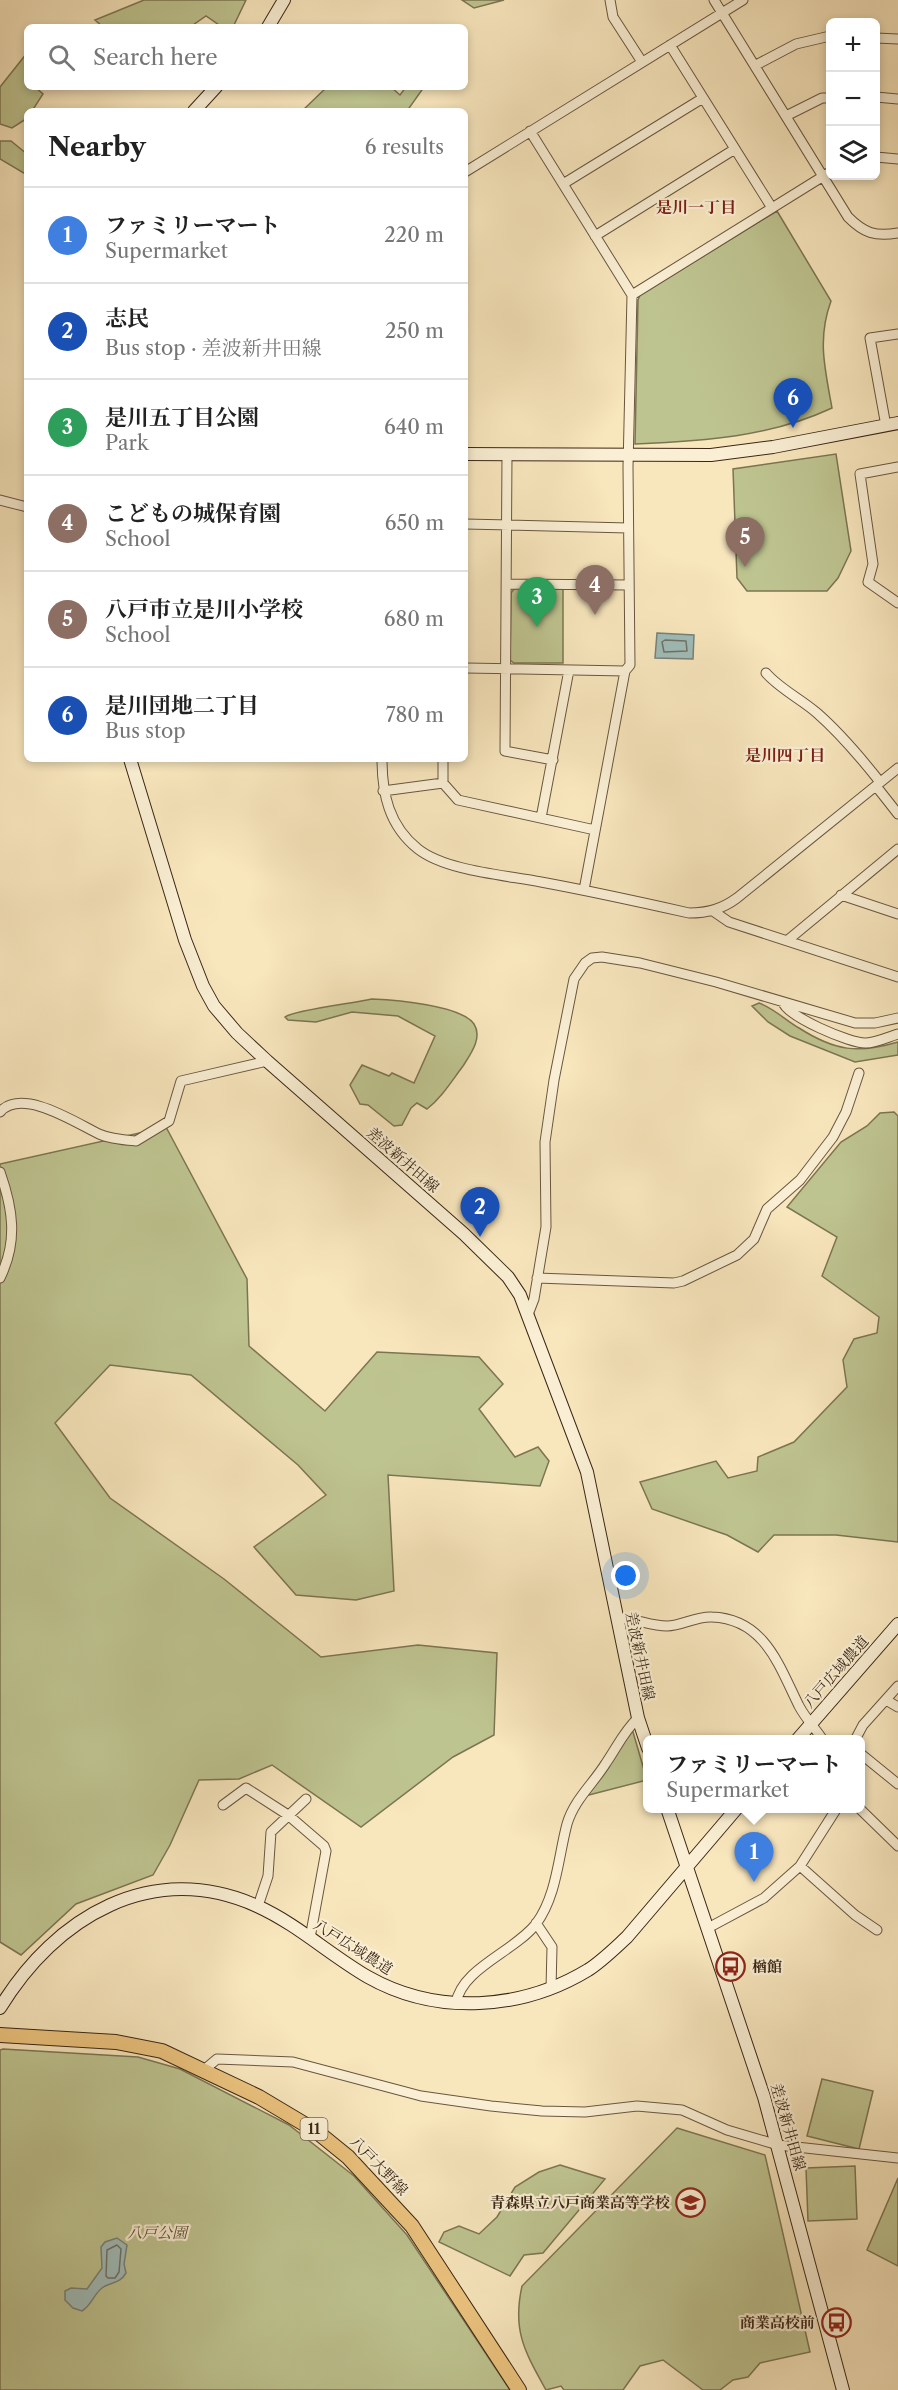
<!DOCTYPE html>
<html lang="en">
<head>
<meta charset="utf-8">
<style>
	body { margin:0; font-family:"Libre Caslon Text","Noto Serif JP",serif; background:#f2f2f2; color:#222 }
	.controls { position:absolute; right:18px; top:18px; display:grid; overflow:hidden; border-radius:9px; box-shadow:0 3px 9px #0003 }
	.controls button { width:54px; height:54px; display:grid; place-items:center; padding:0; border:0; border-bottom:2px solid #e0e0e0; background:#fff; color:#222; font:30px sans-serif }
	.you { position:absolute; left:626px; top:1576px; width:21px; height:21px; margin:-15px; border:4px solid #fff; border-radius:50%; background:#1a73e8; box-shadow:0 0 0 9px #1a73e833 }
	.badge { display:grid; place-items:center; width:39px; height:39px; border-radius:50%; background:#2563eb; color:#fff; font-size:20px; font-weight:700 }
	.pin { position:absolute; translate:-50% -50px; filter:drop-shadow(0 2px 3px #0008) }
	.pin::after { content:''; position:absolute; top:32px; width:21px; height:18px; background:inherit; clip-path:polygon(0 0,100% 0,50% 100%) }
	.popup { position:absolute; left:643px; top:1735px; width:222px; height:78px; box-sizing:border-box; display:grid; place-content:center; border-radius:9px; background:#fff; filter:drop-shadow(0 2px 4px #0005); font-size:20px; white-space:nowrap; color:#767676 }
	.popup b { font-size:22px; color:#222 }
	.popup::after { content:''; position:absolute; left:50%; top:100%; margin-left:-12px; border:12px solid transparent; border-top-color:#fff }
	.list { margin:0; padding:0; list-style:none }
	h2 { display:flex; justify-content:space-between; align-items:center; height:78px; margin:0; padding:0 24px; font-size:26px }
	h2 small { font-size:20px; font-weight:400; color:#767676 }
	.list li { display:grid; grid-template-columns:39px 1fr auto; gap:18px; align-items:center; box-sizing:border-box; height:96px; padding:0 24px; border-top:2px solid #e0e0e0 }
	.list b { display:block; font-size:22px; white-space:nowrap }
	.list p { margin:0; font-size:20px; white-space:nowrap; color:#767676 }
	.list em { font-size:20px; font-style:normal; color:#767676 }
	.icon { flex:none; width:33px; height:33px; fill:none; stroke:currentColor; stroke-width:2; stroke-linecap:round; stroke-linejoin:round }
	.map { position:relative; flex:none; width:898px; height:2390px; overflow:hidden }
	.search { position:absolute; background:#fff; box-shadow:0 3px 9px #0003; left:24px; top:24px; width:444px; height:66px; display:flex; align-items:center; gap:15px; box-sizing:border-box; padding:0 21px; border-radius:9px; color:#767676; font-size:22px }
	.panel { position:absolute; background:#fff; box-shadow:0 3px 9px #0003; left:24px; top:108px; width:444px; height:654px; border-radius:9px }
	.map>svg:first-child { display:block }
	.green { fill:#bec490; stroke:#7c7552; stroke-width:1.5 }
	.water { fill:#a0bdba; stroke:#778178; stroke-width:1.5 }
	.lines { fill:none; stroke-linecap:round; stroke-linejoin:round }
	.shore { stroke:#6d7268; stroke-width:1.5 }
	.street-casing { stroke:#6a563f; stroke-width:11 }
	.secondary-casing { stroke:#3a2615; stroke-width:14 }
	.primary-casing { stroke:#3a2615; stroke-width:16 }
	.street { stroke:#faefd4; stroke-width:9 }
	.secondary { stroke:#faefd4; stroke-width:12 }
	.primary { stroke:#ecc37e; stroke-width:14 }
	.labels { text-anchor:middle; stroke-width:4.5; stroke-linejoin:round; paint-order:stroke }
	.shield { fill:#faefd4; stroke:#74624e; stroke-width:1.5 }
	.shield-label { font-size:14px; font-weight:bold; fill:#3a2615 }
	.street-label { font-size:15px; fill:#3a2615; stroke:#faefd4 }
	.poi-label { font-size:15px; font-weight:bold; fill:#3a2615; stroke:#faefd4; text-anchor:end }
	.park-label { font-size:15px; font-style:italic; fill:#5b4e34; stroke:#faefd4 }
	.neighbourhood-label { font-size:16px; font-weight:bold; fill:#7a1f14; stroke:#faefd4 }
</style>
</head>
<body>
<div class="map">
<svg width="898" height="2390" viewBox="0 0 898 2390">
	<rect width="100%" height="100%" fill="#f8e6bd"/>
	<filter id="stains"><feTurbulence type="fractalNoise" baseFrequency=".00333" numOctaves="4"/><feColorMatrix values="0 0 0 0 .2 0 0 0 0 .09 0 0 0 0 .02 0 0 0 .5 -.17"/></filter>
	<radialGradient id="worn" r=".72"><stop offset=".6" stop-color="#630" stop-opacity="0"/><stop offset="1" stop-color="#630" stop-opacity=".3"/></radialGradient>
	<path class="green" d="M144,0H246L233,27H222L206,16L190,27H103L95,20Z
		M462,0H504L474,8Z
		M27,53V87H35L43,94L32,111H27L26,119L12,128L0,124V87Z
		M327,87H391L400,95L406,87H424L407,111H302Z
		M0,141H11L27,154V175L0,159Z
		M777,211L831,301C817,339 825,369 832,408C770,437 704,441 635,444L638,300L640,295Z
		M836,454L851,551L838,578L827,591H747L737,578L733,469Z
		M515,588L563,589V663H514L510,660L511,593Z
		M372,999C394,1000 461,1005 474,1024C483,1038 470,1055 463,1066C451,1082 442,1097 427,1109L417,1103L411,1108L402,1125L394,1126L368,1105L360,1104L350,1085L362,1065L389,1076L392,1073L414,1083L435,1036L398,1016L352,1012L316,1022L288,1020L285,1017C294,1010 355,1003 372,999Z
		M759,1003C775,1009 785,1020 799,1028C835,1051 858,1054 898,1042V1055L855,1062L790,1036L768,1022L752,1006Z
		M894,1112L898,1116V1542L836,1535H774L758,1552L727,1535L652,1509L640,1482L716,1461L728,1478L757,1471L758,1457L794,1442L847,1387L843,1360L854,1339L877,1333L879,1317L822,1276L837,1237L787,1207L841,1142L867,1126L880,1113Z
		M166,1127L247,1279L249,1346L325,1411L377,1352L479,1357L503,1384L479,1409L515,1457L538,1447L549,1461L540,1486L388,1475L394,1591L356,1600L296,1595L254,1547L326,1495L298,1465L191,1375L110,1365L55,1423L110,1498L224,1579L321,1657L418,1645L497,1653L494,1735L453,1757L361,1827L272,1765L239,1779L199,1780L170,1845L153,1875L76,1904L21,1955L0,1942V1164Z
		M633,1732L647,1780L585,1796L627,1734Z
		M3,2049L138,2057L180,2069L289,2125L354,2176L407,2235L510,2390H0V2050Z
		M822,2079L873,2091L859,2149L807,2136Z
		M677,2128L765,2155L810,2352L760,2363L748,2377L733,2380L720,2390H703L663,2360L640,2366L623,2390H564L561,2386L546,2390C525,2352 512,2331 522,2286Z
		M560,2165L605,2179L543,2253L524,2255L510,2276L439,2242L444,2232L459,2226L479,2234L497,2217L515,2187L539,2172Z
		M855,2166L857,2219L808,2221L806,2168Z
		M898,2178V2266L867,2250Z"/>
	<path class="water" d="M657,633L694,635L693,659L655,658Z
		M117,2238L127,2245L124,2264L126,2273C119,2285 111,2281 102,2288C93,2295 92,2305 82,2311L73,2308L65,2300V2291L71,2288L87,2289L102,2268L101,2247L105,2242Z"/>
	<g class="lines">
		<path class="shore" d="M665,640L686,641L687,651L664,652L662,642Z
			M117,2245L121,2249L119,2272L115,2278H108L106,2276L107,2250Z"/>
		<defs>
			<path id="street" d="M610,0L613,17L642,62
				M714,0L848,217C864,233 875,237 898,233
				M876,38L898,39
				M670,45L772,208
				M756,65L796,44L830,36
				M876,97L898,99
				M786,116L822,98H830
				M530,131L632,295L628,467L630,665L625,671L584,890
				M876,157L898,159
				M465,172L743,0
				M563,184L703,98
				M595,236L735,149
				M632,295L830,172
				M886,426L870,338L898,334
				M507,455L505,751L553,760
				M898,467L860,474L873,564L868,582L898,603
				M0,500L27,507
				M465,524L628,528
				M507,584L629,585
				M465,668L625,671
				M766,673C780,689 801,699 817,713C841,734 861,758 880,782
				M382,759C382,794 389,826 418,849C446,871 505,875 541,882C590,891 640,902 689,913C708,913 722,909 737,898L898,768
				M443,759V783L458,800L595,830
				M876,786L898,814
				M383,791L443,783
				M541,818L569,670
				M841,895L898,914
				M713,911L729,922L898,977
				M788,940L898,849
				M783,1002C786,1016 851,1044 866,1043C876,1043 888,1037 898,1034
				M0,1112C22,1087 76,1123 99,1134C110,1139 124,1140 136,1141L169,1121L181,1081L267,1061
				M0,1172C13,1209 18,1241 0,1278
				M537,1278L674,1283L683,1281L737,1255L754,1239L767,1209L800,1180L833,1137L846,1112L859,1073
				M529,1312L534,1299L546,1227L545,1142L554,1080L574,979L585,963L592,958L602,957L640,963L716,982L855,1023H875L898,1018
				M617,1618C635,1618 650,1626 667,1626C682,1626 696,1616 712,1617C765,1619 779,1666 799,1706C806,1719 815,1728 823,1740
				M886,1700L898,1707
				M855,1740L863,1725L898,1686
				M861,1754L898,1784
				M223,1805L246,1788L288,1815L324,1846L326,1851L310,1938
				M859,1808L898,1846
				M800,1866L855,1915L877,1930
				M258,1906L268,1876L271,1832L306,1799
				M536,1923L552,1947L551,1989
				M708,1928L764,1898L800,1866L837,1808
				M456,2003C462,1968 514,1952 536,1924C557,1895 558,1858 567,1824C574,1800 593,1784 606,1763C617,1747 624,1731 638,1718
				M204,2070L217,2059L293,2062L421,2096L491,2106L542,2111L585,2112L637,2106L682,2110L727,2130L778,2145L898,2158"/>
			<path id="secondary" d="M268,27L284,0
				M194,111L216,87
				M465,454L711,455L773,447L898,423
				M130,759L185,940L203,986L214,1006L237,1033L267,1061L464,1234L508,1277L520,1295L587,1472L638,1718L648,1748
				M797,1740L898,1624
				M667,1808L764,2097L843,2390
				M0,2008C55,1917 152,1859 257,1906C297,1924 330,1955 368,1977C437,2016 522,2010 588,1970C602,1961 615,1948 627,1937L737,1808"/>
			<path id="primary" d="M0,2035L116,2042L162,2051L259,2097L316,2131L348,2157L412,2226L519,2390"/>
		</defs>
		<use href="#street" class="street-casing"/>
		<use href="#secondary" class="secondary-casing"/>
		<use href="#primary" class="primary-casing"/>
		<use href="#street" class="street"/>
		<use href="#secondary" class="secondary"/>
		<use href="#primary" class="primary"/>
	</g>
	<defs>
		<symbol id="bus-ring" viewBox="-11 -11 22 22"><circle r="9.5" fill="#faefd4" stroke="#8f2418" stroke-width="1.5"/><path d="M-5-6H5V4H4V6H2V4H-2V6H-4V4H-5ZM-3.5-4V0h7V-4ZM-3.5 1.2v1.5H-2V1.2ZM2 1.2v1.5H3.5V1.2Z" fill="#8f2418"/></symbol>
		<symbol id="school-ring" viewBox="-11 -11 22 22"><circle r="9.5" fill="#faefd4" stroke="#8f2418" stroke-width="1.5"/><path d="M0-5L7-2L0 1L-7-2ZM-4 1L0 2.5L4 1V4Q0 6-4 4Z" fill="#8f2418"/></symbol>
	</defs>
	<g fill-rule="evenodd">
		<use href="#bus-ring" x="714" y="1950" width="33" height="33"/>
		<use href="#school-ring" x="674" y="2186" width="33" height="33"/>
		<use href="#bus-ring" x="820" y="2306" width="33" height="33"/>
	</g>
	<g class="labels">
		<rect class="shield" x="300.5" y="2118" width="27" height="22" rx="4.5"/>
		<g class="shield-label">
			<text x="314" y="2134">11</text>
		</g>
		<g class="street-label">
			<text transform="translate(403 1160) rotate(41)" y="5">差波新井田線</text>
			<text transform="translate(640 1656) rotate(78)" y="5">差波新井田線</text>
			<text transform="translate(836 1672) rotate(-49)" y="5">八戸広域農道</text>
			<text transform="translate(353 1947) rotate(32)" y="5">八戸広域農道</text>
			<text transform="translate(788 2127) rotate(74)" y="5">差波新井田線</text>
			<text transform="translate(379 2166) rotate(46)" y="5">八戸大野線</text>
		</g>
		<g class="poi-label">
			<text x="752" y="1972" text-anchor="start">楢館</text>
			<text x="670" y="2208">青森県立八戸商業高等学校</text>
			<text x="815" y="2328">商業高校前</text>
		</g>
		<g class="park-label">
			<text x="157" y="2238">八戸公園</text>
		</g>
		<g class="neighbourhood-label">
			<text x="696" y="213">是川一丁目</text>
			<text x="785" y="761">是川四丁目</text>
		</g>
	</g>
	<rect width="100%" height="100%" filter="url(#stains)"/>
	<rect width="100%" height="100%" fill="url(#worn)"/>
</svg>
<div class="controls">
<button>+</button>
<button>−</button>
<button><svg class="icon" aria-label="layers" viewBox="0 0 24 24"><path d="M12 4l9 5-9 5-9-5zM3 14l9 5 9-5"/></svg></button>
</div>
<div class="you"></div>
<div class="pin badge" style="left:754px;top:1882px;background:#3f7fe0">1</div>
<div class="popup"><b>ファミリーマート</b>Supermarket</div>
<div class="pin badge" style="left:480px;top:1237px;background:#1a4fb4">2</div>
<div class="pin badge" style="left:537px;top:627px;background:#2e9e5b">3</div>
<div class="pin badge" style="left:595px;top:615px;background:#8d6e63">4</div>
<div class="pin badge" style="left:745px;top:567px;background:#8d6e63">5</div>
<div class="pin badge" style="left:793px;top:428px;background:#1a4fb4">6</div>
<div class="search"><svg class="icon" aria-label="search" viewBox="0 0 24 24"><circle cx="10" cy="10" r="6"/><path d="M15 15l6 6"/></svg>Search here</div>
<section class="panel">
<h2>Nearby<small>6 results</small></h2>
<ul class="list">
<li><span class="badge" style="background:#3f7fe0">1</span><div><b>ファミリーマート</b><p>Supermarket</p></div><em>220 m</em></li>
<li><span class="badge" style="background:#1a4fb4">2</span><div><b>志民</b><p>Bus stop · 差波新井田線</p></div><em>250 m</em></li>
<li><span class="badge" style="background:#2e9e5b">3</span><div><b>是川五丁目公園</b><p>Park</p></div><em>640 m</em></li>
<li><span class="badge" style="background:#8d6e63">4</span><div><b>こどもの城保育園</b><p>School</p></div><em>650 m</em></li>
<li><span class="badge" style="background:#8d6e63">5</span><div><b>八戸市立是川小学校</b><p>School</p></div><em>680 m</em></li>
<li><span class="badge" style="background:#1a4fb4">6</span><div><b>是川団地二丁目</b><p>Bus stop</p></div><em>780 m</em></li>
</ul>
</section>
</div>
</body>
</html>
